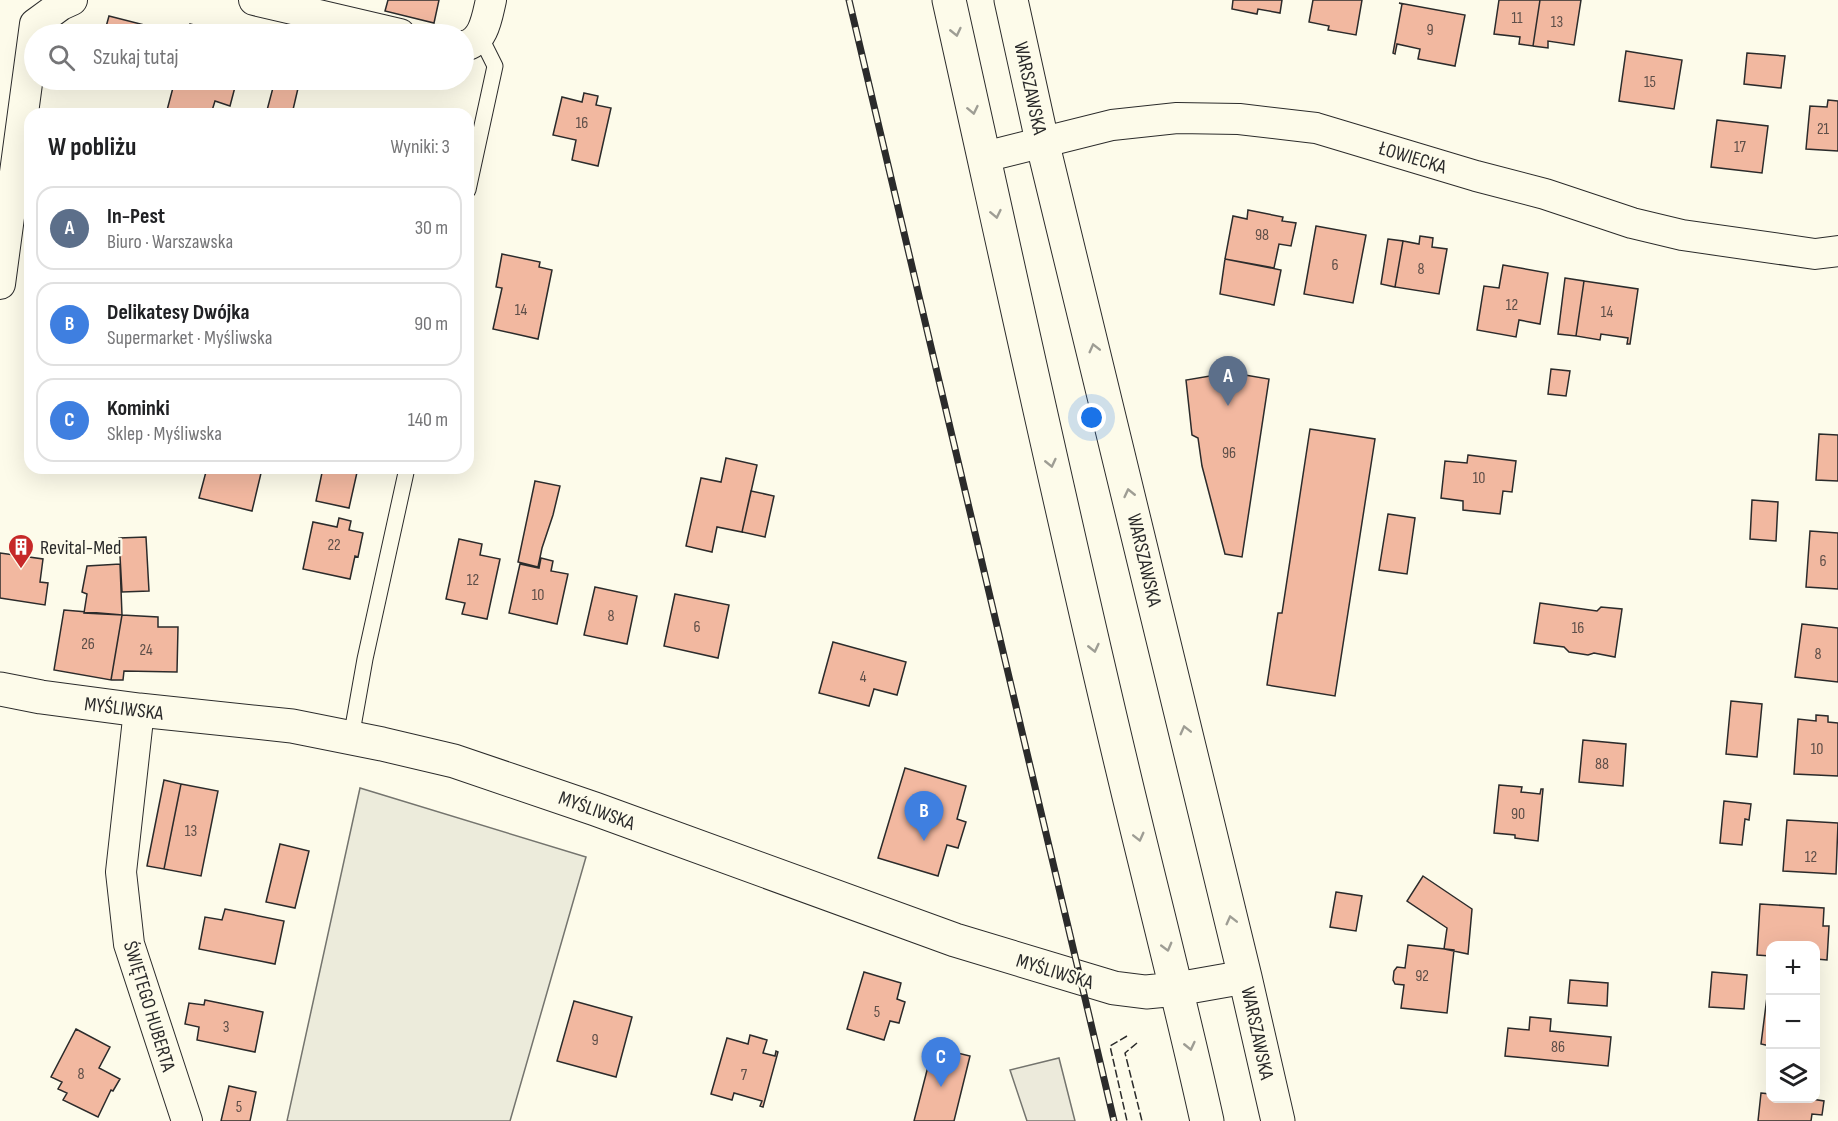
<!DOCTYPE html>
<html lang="pl">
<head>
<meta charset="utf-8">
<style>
	body { margin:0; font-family:"Sofia Sans Condensed",sans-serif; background:#f2f2f2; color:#202124 }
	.controls { position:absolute; right:18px; bottom:18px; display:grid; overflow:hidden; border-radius:12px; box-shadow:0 6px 24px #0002 }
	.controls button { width:54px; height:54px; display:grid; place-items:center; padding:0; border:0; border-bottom:2px solid #e0e0e0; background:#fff; color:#202124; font:30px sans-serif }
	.you { position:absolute; left:1092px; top:418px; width:21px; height:21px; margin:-15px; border:4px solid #fff; border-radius:50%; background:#1a73e8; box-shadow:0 0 0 9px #1a73e833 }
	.badge { display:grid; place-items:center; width:39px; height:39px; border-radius:50%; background:#0f766e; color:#fff; font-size:20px; font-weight:700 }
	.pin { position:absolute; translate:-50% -50px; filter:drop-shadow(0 2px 3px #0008) }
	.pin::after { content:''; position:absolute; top:32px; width:21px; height:18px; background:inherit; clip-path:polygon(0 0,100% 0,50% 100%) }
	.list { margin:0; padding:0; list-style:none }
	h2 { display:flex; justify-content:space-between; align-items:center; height:78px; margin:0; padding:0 24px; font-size:26px }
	h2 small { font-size:20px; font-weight:400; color:#757577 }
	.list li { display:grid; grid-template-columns:39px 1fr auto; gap:18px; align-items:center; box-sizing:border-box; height:84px; margin:0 12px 12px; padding:0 12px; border:2px solid #e0e0e0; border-radius:18px }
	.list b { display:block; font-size:22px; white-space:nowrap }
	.list p { margin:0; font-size:20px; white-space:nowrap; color:#757577 }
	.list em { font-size:20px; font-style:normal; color:#757577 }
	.icon { flex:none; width:33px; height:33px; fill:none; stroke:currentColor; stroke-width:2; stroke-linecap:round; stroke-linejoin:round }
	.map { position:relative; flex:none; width:1838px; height:1121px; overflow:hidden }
	.search { position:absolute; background:#fff; box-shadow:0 6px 24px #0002; left:24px; top:24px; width:450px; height:66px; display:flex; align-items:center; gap:15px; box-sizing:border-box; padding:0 21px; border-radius:33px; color:#757577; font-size:22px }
	.panel { position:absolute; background:#fff; box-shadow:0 6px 24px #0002; left:24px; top:108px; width:450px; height:366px; border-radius:18px }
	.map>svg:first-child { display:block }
	.green { fill:#ecebdb; stroke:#74746e; stroke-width:1.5 }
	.parking { fill:#eceadb; stroke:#74746e; stroke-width:1.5 }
	.building { fill:#f2b8a0; stroke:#2b2b2b; stroke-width:1.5 }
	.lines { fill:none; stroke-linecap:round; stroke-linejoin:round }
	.lane-casing { stroke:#2b2b2b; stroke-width:17 }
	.street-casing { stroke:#2b2b2b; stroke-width:32 }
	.secondary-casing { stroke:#2b2b2b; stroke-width:35 }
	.lane { stroke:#fdfbea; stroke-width:15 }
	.street { stroke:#fdfbea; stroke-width:30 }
	.secondary { stroke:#fdfbea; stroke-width:33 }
	.rail-casing { stroke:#2b2b2b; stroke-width:7 }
	.rail { stroke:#fdfbea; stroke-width:4.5; stroke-dasharray:14; stroke-linecap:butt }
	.fence { stroke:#2b2b2b; stroke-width:1.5; stroke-dasharray:8 3; stroke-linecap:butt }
	.oneway { stroke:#9e9d94 }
	.labels { text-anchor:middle; stroke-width:4.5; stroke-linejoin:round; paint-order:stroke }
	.number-label { font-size:16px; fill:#5d4e48 }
	.street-label { font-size:20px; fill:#2b2b2b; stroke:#fdfbea }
	.poi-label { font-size:20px; fill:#2b2b2b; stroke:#fdfbea; text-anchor:start }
</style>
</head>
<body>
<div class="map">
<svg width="1838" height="1121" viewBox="0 0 1838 1121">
	<rect width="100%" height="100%" fill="#fdfbea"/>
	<path class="green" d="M360,788L586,857L510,1121H287Z"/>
	<path class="parking" d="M1059,1058L1075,1121H1027L1010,1070Z"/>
	<path class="building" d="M388,0H439L434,23L385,11Z
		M1233,0H1282L1280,13L1258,9L1257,14L1232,9Z
		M1313,0H1362L1356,35L1328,30L1329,26L1309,22Z
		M1499,0H1540L1533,46L1519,44L1520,37L1494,34Z
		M1540,0H1581L1574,45L1548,41V48L1533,46Z
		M1399,3L1465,15L1455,66L1418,59L1420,49L1397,44L1395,54L1393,53L1402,4Z
		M109,16L176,33V34H104Z
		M190,24L231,34H187Z
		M1626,51L1682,60L1674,109L1619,101Z
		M1747,53L1785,56L1781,88L1744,84Z
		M175,80H205L235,87L230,106L215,101L211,114H166Z
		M275,80L299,84L292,114H266Z
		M584,93L598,96L596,105L611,108L598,166L572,160L576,140L553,135L562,97L582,102Z
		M1828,100L1838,101V151L1806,149L1810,106L1827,107Z
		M1717,120L1768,126L1762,173L1711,167Z
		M1248,210L1283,217L1282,221L1296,223L1291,246L1279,244L1274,268L1225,259L1233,216L1247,219Z
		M1316,226L1366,235L1353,303L1304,294Z
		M1420,236L1433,238L1432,247L1447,249L1439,294L1395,287L1403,241L1419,244Z
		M1388,239L1403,241L1395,287L1381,284Z
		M502,254L540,262L539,267L552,270L538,339L493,329L502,288L496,287Z
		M1225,259L1281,270L1274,305L1220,294Z
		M1503,265L1548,273L1540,324L1519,320L1516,337L1477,330L1484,286L1499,288Z
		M1565,278L1584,281L1576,336L1558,334Z
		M1584,281L1638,289L1630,344H1627L1628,338L1601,334L1600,340L1576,336Z
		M1551,369L1570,371L1566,396L1548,394Z
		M1216,375H1245L1269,379L1242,557L1225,554L1202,466L1198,438L1192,435L1186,380Z
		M1310,429L1375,439L1335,696L1267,685L1278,613H1282Z
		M1819,434L1838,435V481L1816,480Z
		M1468,455L1516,461L1512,492L1503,491L1500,514L1463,510V501L1441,498L1445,461L1467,463Z
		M726,458L757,465L742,532L717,527L712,552L686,546L701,478L721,482Z
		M207,468L262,469L252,511L199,498Z
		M323,468H358L349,508L316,501Z
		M535,481L560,486L553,515L542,548L538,567L518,562Z
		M751,491L774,496L765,537L742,532Z
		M1752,500L1778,502L1776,541L1750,539Z
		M1388,514L1415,518L1407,574L1379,570Z
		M339,518L351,521L349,530L363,533L358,557L355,556L350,579L303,569L313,522L337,527Z
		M1810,531L1838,533V589L1806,587Z
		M146,537L149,591L122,592L119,538Z
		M459,539L482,544L480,555L500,559L487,619L462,614L465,603L446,599Z
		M0,553L43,559L40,582L48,583L45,605L0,598Z
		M541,558L553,561L551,571L568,574L557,624L509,613L520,564L539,568Z
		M120,564L122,615L84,613L87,594L82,592L87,566Z
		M595,587L637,596L627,644L584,635Z
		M675,594L729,605L718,658L664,646Z
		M1540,603L1597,611L1601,607L1622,609L1615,657L1594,653L1588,655L1569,652L1564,647L1534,643Z
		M64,610L122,615L111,680L54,670Z
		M122,615L158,617V627H178L177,672L124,671L123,680H111Z
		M1802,624L1838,628V682L1795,677Z
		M833,642L906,662L897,695L874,689L869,706L819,693Z
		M1731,701L1762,704L1757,757L1726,754Z
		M1816,715L1828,716V722L1838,723V776L1794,774L1798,719L1816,721Z
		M1583,740L1626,744L1623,786L1579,782Z
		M905,768L966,786L957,819L966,822L958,848L947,845L938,876L878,858Z
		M164,780L181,784L164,869L147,866Z
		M181,784L218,791L201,876L164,869Z
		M1499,785L1522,787L1521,792L1540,794L1541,789H1543L1538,841L1515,838V835L1494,833Z
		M1724,801L1751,804L1749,820L1745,819L1742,845L1720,843Z
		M1787,820L1838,823L1836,874L1783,871Z
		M280,844L309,851L295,908L266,902Z
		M1423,876L1472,909L1468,954L1444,949L1447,928L1407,901Z
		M1336,892L1362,896L1356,931L1330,927Z
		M1760,904L1824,908L1823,926H1829L1827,960L1816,959V946H1770V956L1757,955Z
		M225,909L284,921L275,964L199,949L205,917L222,920Z
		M1408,945L1454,950L1447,1013L1401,1008L1404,985L1395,984L1393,980L1394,971L1397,967L1405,968Z
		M864,972L901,983L897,999L905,1002L899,1023L890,1021L884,1040L847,1029Z
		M1712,972L1747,975L1744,1009L1709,1007Z
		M1570,980L1608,983L1607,1006L1568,1003Z
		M1767,997L1770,998V1046L1761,1044Z
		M205,1000L263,1012L255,1052L197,1040L199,1027L185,1024L189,1003L204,1005Z
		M574,1001L632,1017L616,1077L557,1061Z
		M1530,1017L1551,1019L1550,1031L1611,1037L1608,1066L1505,1056L1508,1028L1529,1030Z
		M76,1029L110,1047L99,1068L120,1079L113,1091L111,1090L98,1117L63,1100L67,1093L58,1089L62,1082L51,1077Z
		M750,1035L767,1040L763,1053L775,1056L776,1051L778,1052L763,1107L760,1106L762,1101L734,1093L732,1100L711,1094L727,1038L748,1044Z
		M933,1047L970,1056L954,1121H914Z
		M229,1086L256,1092L250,1121H221Z
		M1761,1093L1770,1094V1098H1805L1824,1101L1822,1115L1812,1114L1811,1121H1758Z"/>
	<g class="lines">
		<defs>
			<path id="lane" d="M468,190L495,66L480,36
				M351,738L365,659L407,468"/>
			<path id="street" d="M254,0L400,34
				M464,46C484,42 487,17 491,0
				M984,157L1112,125L1177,118L1239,119L1316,128L1476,176L1545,194L1632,223L1682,235L1815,254L1838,251
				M0,284L35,24L61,5L72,0
				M139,710L121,872L129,944L187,1121"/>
			<path id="secondary" d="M949,0C1006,256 1061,512 1122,767C1150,885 1181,1003 1207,1121
				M1011,0L1042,141L1245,977L1278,1121
				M0,689L41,697L139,710L292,726L382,744L454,761L595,809L955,940L1114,988L1146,992L1177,989L1245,977"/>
		</defs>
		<use href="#lane" class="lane-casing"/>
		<use href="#street" class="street-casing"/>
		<use href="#secondary" class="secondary-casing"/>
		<use href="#lane" class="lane"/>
		<use href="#street" class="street"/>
		<use href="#secondary" class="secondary"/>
		<defs>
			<path id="rail" d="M849,0L1114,1121"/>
		</defs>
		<use href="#rail" class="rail-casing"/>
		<use href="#rail" class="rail"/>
		<path class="fence" d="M1127,1036L1110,1046L1127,1121
			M1137,1043L1125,1053L1142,1121"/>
	</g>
	<defs><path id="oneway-chevron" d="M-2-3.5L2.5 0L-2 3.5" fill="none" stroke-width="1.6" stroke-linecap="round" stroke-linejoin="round" transform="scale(1.5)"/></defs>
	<g class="oneway">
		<use href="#oneway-chevron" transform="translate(956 32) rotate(77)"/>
		<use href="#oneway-chevron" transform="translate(973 110) rotate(78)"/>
		<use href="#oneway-chevron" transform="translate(996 214) rotate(78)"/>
		<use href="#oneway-chevron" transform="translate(1094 348) rotate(-104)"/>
		<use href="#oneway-chevron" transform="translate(1051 463) rotate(77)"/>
		<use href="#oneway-chevron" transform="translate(1129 493) rotate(-103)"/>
		<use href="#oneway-chevron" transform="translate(1094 648) rotate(77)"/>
		<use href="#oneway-chevron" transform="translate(1185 730) rotate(-104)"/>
		<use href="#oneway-chevron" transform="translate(1139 837) rotate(76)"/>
		<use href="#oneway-chevron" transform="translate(1231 920) rotate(-104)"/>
		<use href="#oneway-chevron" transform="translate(1167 947) rotate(75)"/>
		<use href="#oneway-chevron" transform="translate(1190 1046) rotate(77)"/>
	</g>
	<defs>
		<symbol id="building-pin" viewBox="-11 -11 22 30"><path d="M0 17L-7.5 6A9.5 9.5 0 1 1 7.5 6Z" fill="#c62828" stroke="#fdfbea"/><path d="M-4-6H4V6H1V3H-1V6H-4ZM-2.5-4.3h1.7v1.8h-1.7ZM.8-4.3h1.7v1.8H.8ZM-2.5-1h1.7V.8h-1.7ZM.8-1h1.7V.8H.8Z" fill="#fff"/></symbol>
	</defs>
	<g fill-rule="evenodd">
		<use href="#building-pin" x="6" y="532" width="30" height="40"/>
	</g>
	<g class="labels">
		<g class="number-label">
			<text x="1517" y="23">11</text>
			<text x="1557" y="27">13</text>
			<text x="1430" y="35">9</text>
			<text x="1650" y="87">15</text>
			<text x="582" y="128">16</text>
			<text x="1823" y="134">21</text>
			<text x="1740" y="152">17</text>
			<text x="1262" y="240">98</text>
			<text x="1335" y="270">6</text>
			<text x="1421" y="274">8</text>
			<text x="1512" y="310">12</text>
			<text x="521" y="315">14</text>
			<text x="1607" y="317">14</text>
			<text x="1229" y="458">96</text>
			<text x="1479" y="483">10</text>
			<text x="334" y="550">22</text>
			<text x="1823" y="566">6</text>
			<text x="473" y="585">12</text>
			<text x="538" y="600">10</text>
			<text x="611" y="621">8</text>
			<text x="697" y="632">6</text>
			<text x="1578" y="633">16</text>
			<text x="88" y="649">26</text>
			<text x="146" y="655">24</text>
			<text x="1818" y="659">8</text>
			<text x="863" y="682">4</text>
			<text x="1817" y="754">10</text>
			<text x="1602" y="769">88</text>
			<text x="1518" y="819">90</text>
			<text x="191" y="836">13</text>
			<text x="1811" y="862">12</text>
			<text x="1422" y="981">92</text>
			<text x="877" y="1017">5</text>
			<text x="226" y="1032">3</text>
			<text x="595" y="1045">9</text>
			<text x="1558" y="1052">86</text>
			<text x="81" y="1079">8</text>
			<text x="744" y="1080">7</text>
			<text x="239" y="1112">5</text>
		</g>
		<g class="street-label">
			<text transform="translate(1031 88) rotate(78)" y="7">WARSZAWSKA</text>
			<text transform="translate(1413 157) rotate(17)" y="7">ŁOWIECKA</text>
			<text transform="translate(1145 560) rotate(77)" y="7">WARSZAWSKA</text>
			<text transform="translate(124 708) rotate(7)" y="7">MYŚLIWSKA</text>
			<text transform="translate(597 810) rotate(20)" y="7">MYŚLIWSKA</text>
			<text transform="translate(1055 971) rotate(17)" y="7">MYŚLIWSKA</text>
			<text transform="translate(150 1006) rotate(73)" y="7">ŚWIĘTEGO HUBERTA</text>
			<text transform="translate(1258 1033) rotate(78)" y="7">WARSZAWSKA</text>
		</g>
		<g class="poi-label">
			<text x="40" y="554">Revital-Med</text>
		</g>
	</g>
</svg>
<div class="controls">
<button>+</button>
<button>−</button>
<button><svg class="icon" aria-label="layers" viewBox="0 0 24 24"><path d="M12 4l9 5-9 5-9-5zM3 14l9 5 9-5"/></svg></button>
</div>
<div class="you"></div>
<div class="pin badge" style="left:1228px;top:406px;background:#5c6f8a">A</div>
<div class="pin badge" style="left:924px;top:841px;background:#3f7fe0">B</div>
<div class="pin badge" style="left:941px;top:1087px;background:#3f7fe0">C</div>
<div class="search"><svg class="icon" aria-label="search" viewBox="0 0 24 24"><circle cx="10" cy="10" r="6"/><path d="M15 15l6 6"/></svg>Szukaj tutaj</div>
<section class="panel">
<h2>W pobliżu<small>Wyniki: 3</small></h2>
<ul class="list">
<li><span class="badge" style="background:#5c6f8a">A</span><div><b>In-Pest</b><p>Biuro · Warszawska</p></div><em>30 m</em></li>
<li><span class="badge" style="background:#3f7fe0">B</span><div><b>Delikatesy Dwójka</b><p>Supermarket · Myśliwska</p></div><em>90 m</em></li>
<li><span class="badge" style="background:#3f7fe0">C</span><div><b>Kominki</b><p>Sklep · Myśliwska</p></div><em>140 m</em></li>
</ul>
</section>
</div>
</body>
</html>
